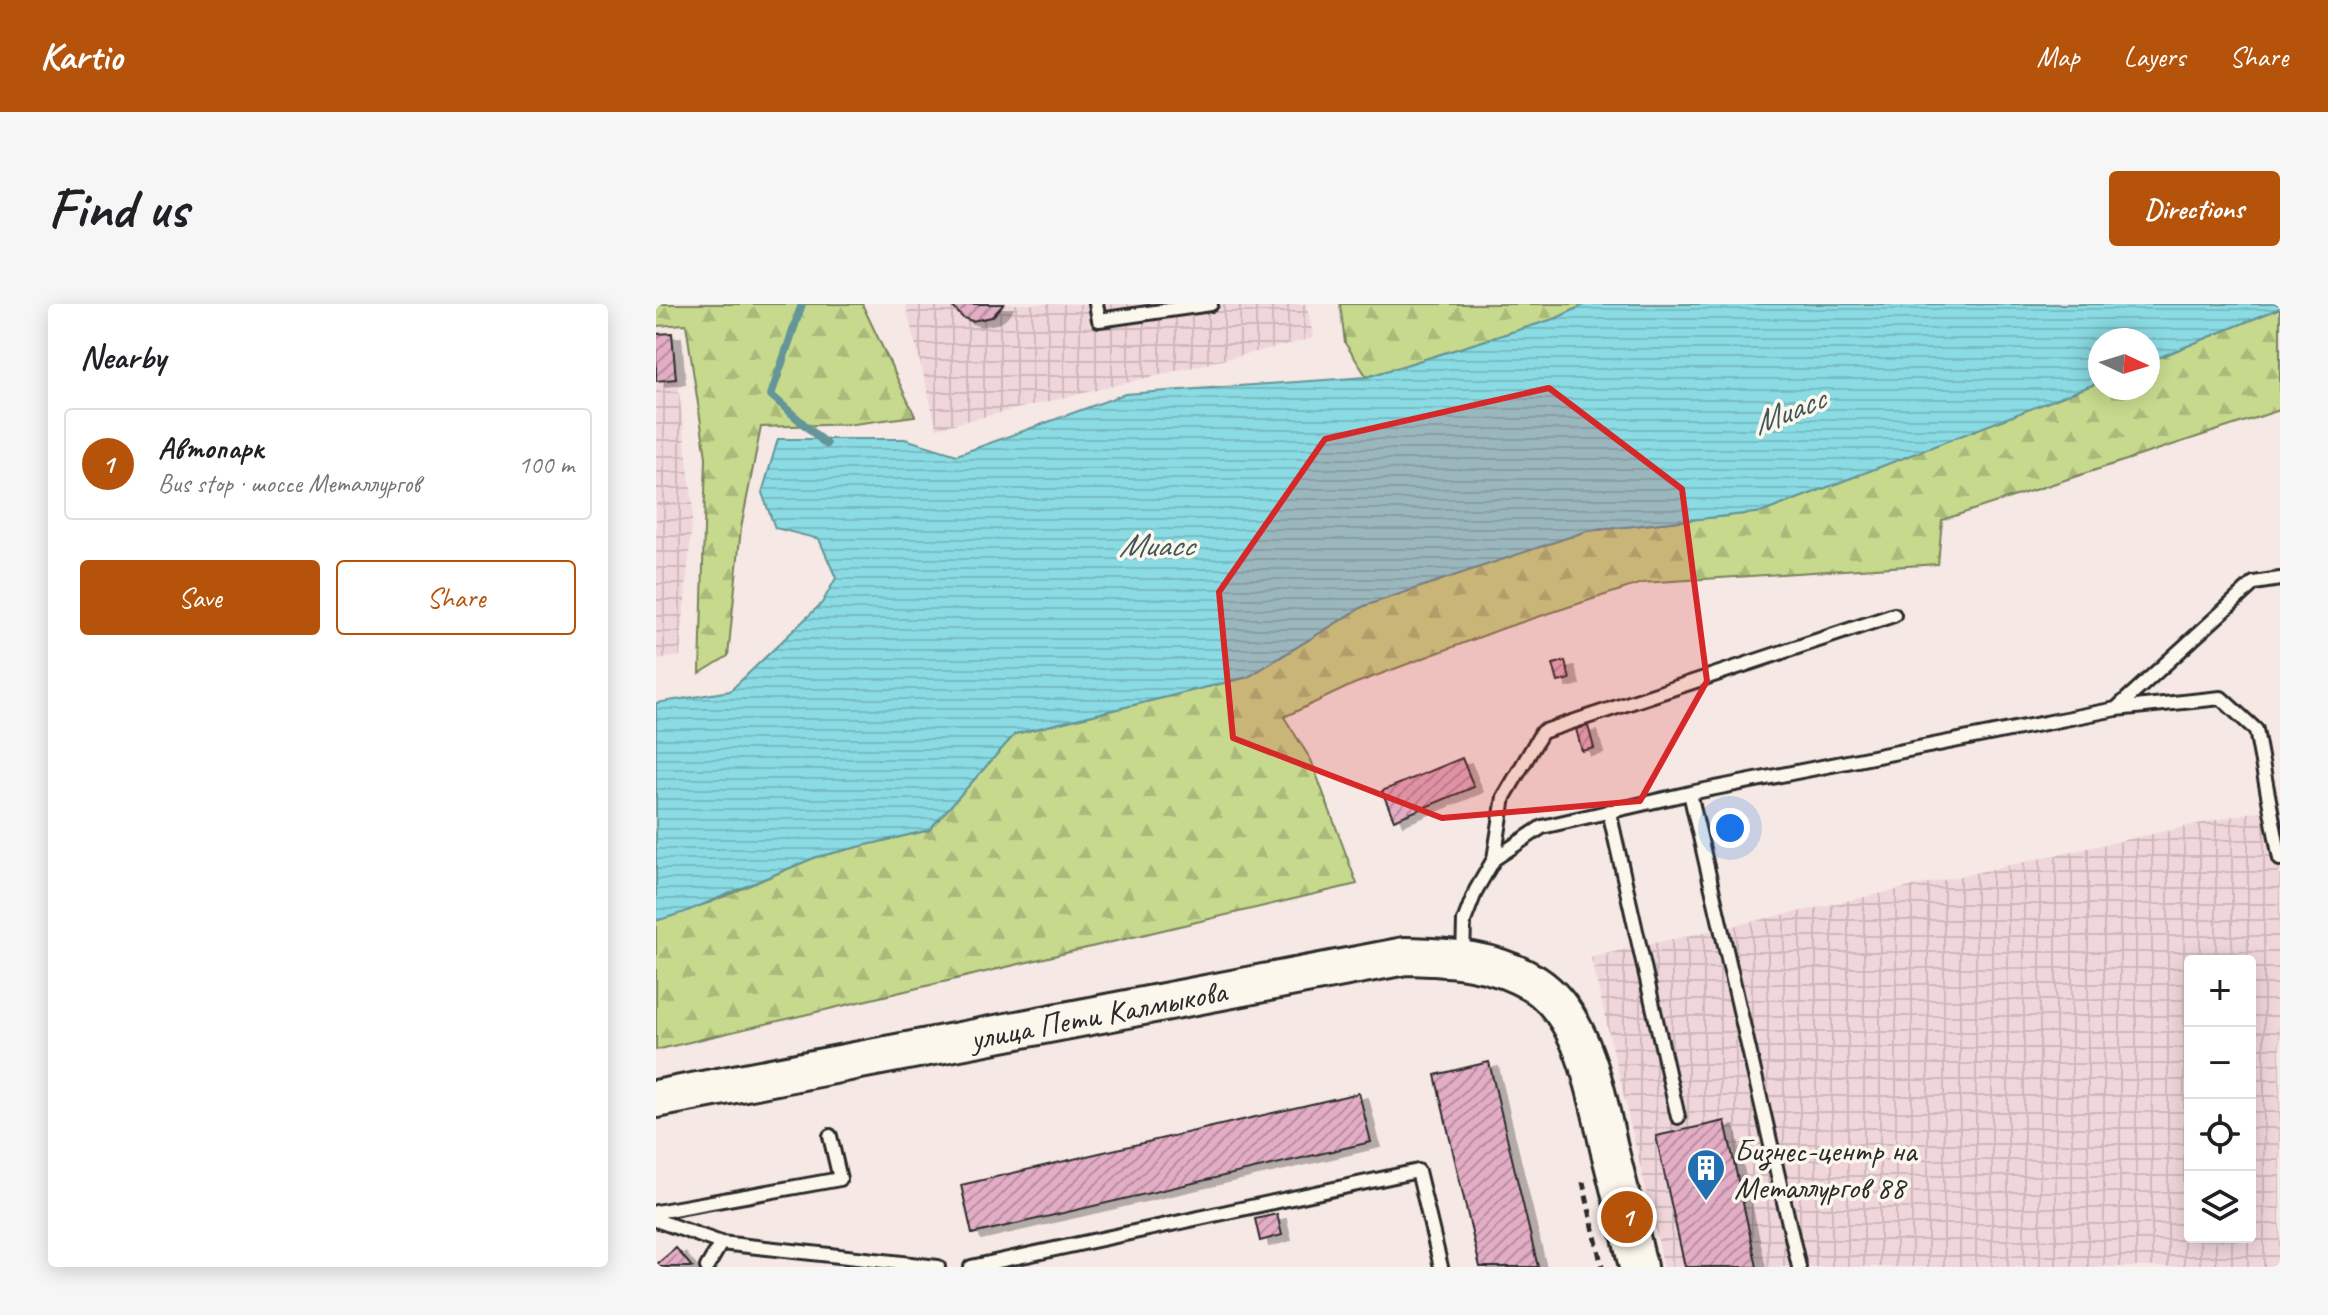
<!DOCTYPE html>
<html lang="en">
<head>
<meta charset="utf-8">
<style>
	body { margin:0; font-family:Caveat,sans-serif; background:#f6f6f6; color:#202124 }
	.controls { position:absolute; right:24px; bottom:24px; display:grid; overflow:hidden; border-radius:8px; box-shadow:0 4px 20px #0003 }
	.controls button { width:72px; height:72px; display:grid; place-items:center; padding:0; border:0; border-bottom:2px solid #e0e0e0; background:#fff; color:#202124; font:40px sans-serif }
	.compass { position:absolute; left:1432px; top:24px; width:72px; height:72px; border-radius:50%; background:#fff; box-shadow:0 4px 20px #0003; rotate:94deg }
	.you { position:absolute; left:1074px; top:524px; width:28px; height:28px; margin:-20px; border:6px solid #fff; border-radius:50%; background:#1a73e8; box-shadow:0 0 0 12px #1a73e833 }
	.badge { display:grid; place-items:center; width:52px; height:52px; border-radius:50%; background:#b45309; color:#fff; font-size:26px; font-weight:700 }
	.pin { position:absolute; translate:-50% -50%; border:4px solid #fff; box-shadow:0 2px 8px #0006 }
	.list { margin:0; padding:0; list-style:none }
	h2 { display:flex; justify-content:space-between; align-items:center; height:104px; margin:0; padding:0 32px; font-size:34px }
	h2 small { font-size:26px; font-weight:400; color:#757577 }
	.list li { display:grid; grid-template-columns:52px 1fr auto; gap:24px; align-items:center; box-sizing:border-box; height:112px; margin:0 16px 16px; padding:0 16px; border:2px solid #e0e0e0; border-radius:8px }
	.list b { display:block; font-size:30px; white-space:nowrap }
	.list p { margin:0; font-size:26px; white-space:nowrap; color:#757577 }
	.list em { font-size:26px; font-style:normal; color:#757577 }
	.actions { display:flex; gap:16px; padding:24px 32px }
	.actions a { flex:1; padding:18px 0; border:2px solid #b45309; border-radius:8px; text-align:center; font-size:28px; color:#b45309 }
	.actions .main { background:#b45309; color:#fff }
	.icon { flex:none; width:44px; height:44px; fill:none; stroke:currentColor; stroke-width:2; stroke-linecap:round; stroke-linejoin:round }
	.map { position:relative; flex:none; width:1624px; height:963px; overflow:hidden; border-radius:8px }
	header { display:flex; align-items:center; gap:48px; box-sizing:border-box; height:112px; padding:0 40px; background:#b45309; color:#fff }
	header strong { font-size:38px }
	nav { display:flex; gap:44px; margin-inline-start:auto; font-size:28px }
	.intro { display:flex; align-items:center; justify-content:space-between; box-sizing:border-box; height:192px; padding:0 48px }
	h1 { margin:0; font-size:56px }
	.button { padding:20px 36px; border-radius:8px; background:#b45309; color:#fff; font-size:28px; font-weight:700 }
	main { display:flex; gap:48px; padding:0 48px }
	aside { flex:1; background:#fff; border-radius:8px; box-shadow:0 4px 20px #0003 }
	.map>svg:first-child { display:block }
	.industrial { fill:url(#industrial-grid); fill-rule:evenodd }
	.forest { fill:url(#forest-firs); stroke:#78825c; stroke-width:2 }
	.water { fill:url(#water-rules); stroke:#649599; stroke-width:2 }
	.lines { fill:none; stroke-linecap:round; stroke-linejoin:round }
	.stream { stroke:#649599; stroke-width:8 }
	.building { fill:url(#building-hatch); stroke:#2b2b2b; stroke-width:2; filter:url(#shadow) }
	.service-casing { stroke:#2b2b2b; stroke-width:18 }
	.secondary-casing { stroke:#2b2b2b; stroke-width:42 }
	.path { stroke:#2b2b2b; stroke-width:5; stroke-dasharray:8 6; stroke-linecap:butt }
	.service { stroke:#fbf7ec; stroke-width:12 }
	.secondary { stroke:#fbf7ec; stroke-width:36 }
	.marked { fill:#d62828; fill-opacity:0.2; stroke:#d62828; stroke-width:6; stroke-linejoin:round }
	.labels { text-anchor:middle; stroke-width:7; stroke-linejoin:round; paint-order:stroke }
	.street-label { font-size:32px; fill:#2b2b2b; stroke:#fbf7ec }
	.poi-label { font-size:32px; fill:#2b2b2b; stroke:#fbf7ec; text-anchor:start }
	.water-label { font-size:34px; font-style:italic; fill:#435759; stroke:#fbf7ec }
</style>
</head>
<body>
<header>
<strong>Kartio</strong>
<nav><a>Map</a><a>Layers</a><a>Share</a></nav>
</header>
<div class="intro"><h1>Find us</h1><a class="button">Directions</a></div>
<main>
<aside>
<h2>Nearby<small></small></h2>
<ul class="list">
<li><span class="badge">1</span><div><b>Автопарк</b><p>Bus stop · шоссе Металлургов</p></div><em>100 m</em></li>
</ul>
<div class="actions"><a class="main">Save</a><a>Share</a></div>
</aside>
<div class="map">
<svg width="1624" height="963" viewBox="0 0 1624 963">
	<defs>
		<pattern id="industrial-grid" width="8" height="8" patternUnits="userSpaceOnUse" patternTransform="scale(2)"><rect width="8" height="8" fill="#f0d6db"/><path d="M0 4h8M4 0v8" fill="none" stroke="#ceb8bc"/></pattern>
		<pattern id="forest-firs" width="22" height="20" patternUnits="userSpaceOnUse" patternTransform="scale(2)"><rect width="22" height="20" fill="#c6d98d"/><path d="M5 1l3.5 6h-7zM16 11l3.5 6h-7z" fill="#aaba7a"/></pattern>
		<pattern id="water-rules" width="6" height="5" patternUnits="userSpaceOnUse" patternTransform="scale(2)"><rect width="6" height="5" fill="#8adbe3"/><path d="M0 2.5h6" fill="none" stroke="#77bcc3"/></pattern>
		<pattern id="building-hatch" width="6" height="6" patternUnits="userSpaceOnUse" patternTransform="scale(2)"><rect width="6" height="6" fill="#e3adc5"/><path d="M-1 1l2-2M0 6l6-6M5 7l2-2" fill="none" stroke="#b88da0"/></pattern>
		<filter id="shadow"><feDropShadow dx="9" dy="5" stdDeviation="0" flood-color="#0004"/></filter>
	</defs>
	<rect width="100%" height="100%" fill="#f6e8e4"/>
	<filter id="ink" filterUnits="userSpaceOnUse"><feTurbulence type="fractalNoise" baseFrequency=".0125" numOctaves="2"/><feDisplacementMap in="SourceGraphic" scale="16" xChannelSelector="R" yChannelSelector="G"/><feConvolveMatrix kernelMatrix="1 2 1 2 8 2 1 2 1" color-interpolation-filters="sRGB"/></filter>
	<g filter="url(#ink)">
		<path class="industrial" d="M249,0H650L658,34L281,124Z
			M16,29L37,204L24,352L0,356V30Z
			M1624,502V963H1008L935,653ZM1534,657H1594V933H1534Z"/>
		<path class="forest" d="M0,0H206L259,112L198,120L105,123L85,224L72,352L44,369L50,153L30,20L0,22Z
			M684,0H930L901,14L711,73L689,39Z
			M1624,4V106L1286,216L1282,260L986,279L848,324L698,380L628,413L655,456L701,580L0,746V616L55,598L160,553L273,526L359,430L592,373L708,302L931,227L1107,208L1444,78V84H1492V58Z"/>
		<path class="water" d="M930,0H1624V4L1492,58V36H1444V78L1107,208L931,227L708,302L592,373L359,430L273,526L160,553L29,608L0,617V399L74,387L166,299L180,274L163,235L119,224L106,189L122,135H249L301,151L469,90L711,73L901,14Z"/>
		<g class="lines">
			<path class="stream" d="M146,0L115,91L170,140"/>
		</g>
		<path class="building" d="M294,0H348L336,13L316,17L307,14Z
			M16,29L20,75L0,77V30Z
			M909,357L914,375L902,378L897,360Z
			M932,422L938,444L926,447L920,425Z
			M806,454L818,483L738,516L726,487Z
			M833,758L882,963H824L779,771Z
			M703,789L715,838L316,930L305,881Z
			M1069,817L1101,963H1029L1000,832Z
			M621,910L626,931L604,937L599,915Z
			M20,944L36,963H0V961Z"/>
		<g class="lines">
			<defs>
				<path id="service" d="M440,0L443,16L555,0
					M1460,405L1598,279L1624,275
					M1034,489L1143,963
					M953,507L1022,813
					M838,555L848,493L886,428L1238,311
					M807,654L808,617L820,586L838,555L886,523L1034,489L1460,405L1565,394L1600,426L1624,555
					M0,908L184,875L174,832
					M0,916L65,939L282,963
					M51,963L65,939
					M315,963L762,867L785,963"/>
				<g id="secondary">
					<path id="s1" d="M0,795L749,652C795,653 838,655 879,680C928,712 941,791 953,844C963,883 973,923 982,963"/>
				</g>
			</defs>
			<use href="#service" class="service-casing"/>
			<use href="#secondary" class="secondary-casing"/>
			<path class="path" d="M927,878L946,963"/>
			<use href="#service" class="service"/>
			<use href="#secondary" class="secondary"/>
		</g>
	</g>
	<path class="marked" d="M893,84L1026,185L1051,377L984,497L786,514L577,434L563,288L669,135Z"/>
	<defs>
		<symbol id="building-pin" viewBox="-11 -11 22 30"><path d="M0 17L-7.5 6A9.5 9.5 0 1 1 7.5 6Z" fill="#1f6fb2" stroke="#fbf7ec"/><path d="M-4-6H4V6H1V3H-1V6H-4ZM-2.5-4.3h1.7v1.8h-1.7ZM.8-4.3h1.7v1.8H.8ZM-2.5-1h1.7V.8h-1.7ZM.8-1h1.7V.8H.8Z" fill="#fff"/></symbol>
	</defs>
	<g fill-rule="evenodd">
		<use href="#building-pin" x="1028" y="842" width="44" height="60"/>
	</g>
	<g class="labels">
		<g class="street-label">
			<text dy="11" stroke="none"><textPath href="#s1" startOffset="450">улица Пети Калмыкова</textPath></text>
		</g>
		<g class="poi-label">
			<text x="1078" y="857">Бизнес-центр на<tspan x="1078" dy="37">Металлургов 88</tspan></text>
		</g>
		<g class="water-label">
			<text transform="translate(1132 106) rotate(-22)" y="12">Миасс</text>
			<text x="500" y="252">Миасс</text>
		</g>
	</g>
</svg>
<div class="controls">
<button>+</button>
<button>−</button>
<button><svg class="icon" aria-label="locate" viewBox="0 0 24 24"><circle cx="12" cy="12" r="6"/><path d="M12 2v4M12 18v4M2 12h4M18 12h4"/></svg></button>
<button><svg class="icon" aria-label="layers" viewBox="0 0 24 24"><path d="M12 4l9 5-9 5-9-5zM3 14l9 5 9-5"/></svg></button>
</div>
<svg class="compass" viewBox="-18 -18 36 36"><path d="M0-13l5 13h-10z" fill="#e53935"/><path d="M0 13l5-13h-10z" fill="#757577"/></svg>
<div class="you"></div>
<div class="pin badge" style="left:971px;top:913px">1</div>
</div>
</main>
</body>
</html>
